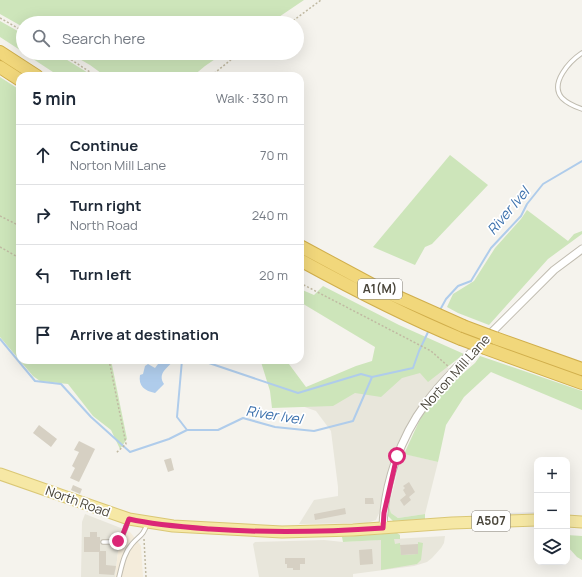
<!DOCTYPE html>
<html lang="en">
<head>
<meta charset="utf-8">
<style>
	body { margin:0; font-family:Manrope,sans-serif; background:#f6f6f7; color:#1f2937 }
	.controls { position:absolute; right:12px; bottom:12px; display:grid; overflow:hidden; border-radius:8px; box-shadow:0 4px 16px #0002 }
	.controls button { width:36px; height:36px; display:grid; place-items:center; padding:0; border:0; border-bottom:1px solid #e0e1e3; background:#fff; color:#1f2937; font:20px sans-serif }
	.stop { position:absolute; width:12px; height:12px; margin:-9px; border:3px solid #db2777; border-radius:50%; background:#fff }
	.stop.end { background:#db2777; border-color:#fff; box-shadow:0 1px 4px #0008 }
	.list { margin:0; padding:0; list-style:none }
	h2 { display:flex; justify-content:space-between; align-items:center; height:52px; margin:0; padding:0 16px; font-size:17px }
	h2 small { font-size:13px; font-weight:400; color:#747a83 }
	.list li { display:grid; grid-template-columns:26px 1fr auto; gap:12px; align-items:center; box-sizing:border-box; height:60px; padding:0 16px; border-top:1px solid #e0e1e3 }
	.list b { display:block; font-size:15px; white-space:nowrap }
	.list p { margin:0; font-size:13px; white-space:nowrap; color:#747a83 }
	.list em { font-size:13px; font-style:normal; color:#747a83 }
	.icon { flex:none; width:22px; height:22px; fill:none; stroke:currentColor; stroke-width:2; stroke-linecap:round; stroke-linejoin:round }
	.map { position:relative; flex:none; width:582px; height:577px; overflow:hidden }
	.search { position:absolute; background:#fff; box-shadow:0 4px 16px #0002; left:16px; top:16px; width:288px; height:44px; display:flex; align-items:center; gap:10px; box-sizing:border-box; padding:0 14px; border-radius:22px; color:#747a83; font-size:15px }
	.panel { position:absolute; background:#fff; box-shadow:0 4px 16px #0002; left:16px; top:72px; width:288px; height:292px; border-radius:12px }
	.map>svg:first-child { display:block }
	.residential { fill:#e8e6db }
	.commercial { fill:#f4ecdb }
	.green { fill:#cde5ba }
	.parking { fill:#e4e3e0 }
	.water { fill:#afcceb }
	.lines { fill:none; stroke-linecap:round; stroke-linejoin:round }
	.stream { stroke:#afcceb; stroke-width:2 }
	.building { fill:#d6d0c3 }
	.service-casing { stroke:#c0bcb0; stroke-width:5.5 }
	.minor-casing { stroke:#c0bcb0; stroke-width:9 }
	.primary-casing { stroke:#dac775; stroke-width:13 }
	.motorway-casing { stroke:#d0ae4b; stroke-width:14 }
	.path { stroke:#c0b9a2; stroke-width:1.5; stroke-dasharray:2 2; stroke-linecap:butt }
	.service { stroke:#fff; stroke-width:3.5 }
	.minor { stroke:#fff; stroke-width:7 }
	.primary { stroke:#f6e8a5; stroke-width:11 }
	.motorway { stroke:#f1d77b; stroke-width:12 }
	.motorway-bridge-casing { stroke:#d0ae4b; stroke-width:14; stroke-linecap:butt }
	.motorway-bridge { stroke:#f1d77b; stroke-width:12 }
	.route { stroke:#db2777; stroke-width:5 }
	.labels { text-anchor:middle; stroke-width:3.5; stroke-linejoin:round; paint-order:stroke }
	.shield { fill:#fff; stroke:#807d75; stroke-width:1 }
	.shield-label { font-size:12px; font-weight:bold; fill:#49453a }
	.street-label { font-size:13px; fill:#49453a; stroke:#fff }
	.water-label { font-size:14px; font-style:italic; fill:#3c71ad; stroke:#fff }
</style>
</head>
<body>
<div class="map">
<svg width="582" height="577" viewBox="0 0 582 577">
	<rect width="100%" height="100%" fill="#f5f3ed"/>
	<path class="residential" d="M420,358L449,368L421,404L404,430L394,452L390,453L388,457L391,460L386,484L380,511L376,520L367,523L299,524L314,500L338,496V487L331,431L316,411L296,404Z
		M402,453L438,462L425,514L398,518L391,513L389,506Z
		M85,514L126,530L118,552L115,577H81L82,522Z
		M445,536L444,543L441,548L432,558L427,562L414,566L353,574V577H259L253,544L255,542L324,540L343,542Z"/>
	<path class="commercial" d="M126,530L130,532L141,546L143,577H115L118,552Z"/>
	<path class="green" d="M0,0H304L270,23H23V27L0,14Z
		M0,21L23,34V52L0,37Z
		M24,53H56L93,76H59Z
		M69,53H224L205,66L193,76H105L90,65Z
		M0,77L20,90V360H111L127,439L120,449L111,430L93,416L68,384L40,381L33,376L0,337Z
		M450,155L488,185L432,244L425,247L415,265L373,247Z
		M527,210L568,241L574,234L582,231V234L548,259L489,325L458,313L447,307L453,294L474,281L495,248L521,219Z
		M323,286L399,325L464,354L428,382L420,373L402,378L381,397L355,393L333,406L272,408L270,391L261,362L262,360H286L306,387L356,366L372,361L375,347L300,302V289L314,295Z
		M480,356L582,391V410L491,372L464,397L446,425L438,462L404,454L422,415L429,403L475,363Z
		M389,506L391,513L398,518L425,514V519L393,521L387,515Z
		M397,533L400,535V539H394L395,544L400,543L401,555L418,554V542L423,543L421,560L417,564L381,570V540L343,542L342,537Z
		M567,535L582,536V560L577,557L567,546Z"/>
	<path class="parking" d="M537,512V515L471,517L476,514Z"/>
	<path class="water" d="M161,360H172L173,361C168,368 157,373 164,384L155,393C145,391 138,386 140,375L143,374L145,366L148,364L155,368Z"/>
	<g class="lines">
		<path class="stream" d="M440,310L446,299L458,286L471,281L491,248L521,216L527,204L543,184L582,161
			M0,339L35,381L61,384L91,417L130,452L169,439L187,430H218L243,418L275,427L314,431L353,421L372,377L413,368L419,351L429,330
			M182,360L177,417L187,430
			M200,360L298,393L361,374L372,377"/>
	</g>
	<path class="building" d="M39,425L57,439L51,447L33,433Z
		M79,441L95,449L79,482L70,478L75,468L72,466L79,452L74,450Z
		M171,458L174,470L168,472L164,460Z
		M409,482L415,492L409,497L411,500L404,506L400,500L406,495L403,490L405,488L403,486Z
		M73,485L82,489L80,494L71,490Z
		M365,498H373L374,504H365Z
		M345,508L346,514L315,520L314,514Z
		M90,532H97V537H100V551H106V565L116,566L114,575L99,574V552H84V537H90Z
		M418,544V554L401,555L400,545Z
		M372,549L373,564L360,565L359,550Z
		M285,558H305V564H300V570H293V568H287V564H285Z"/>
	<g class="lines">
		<defs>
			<path id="service" d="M582,53C570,61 549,83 562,98C567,103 576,107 582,109
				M103,542C123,543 123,537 128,520
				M119,577C122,565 124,553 132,544C140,535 143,536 147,524"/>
			<path id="minor" d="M487,337L554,270L582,249
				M383,528C384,484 400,438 426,403C441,382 461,363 479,344"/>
			<path id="primary" d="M0,474L129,519L173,526L282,532L353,530L452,523L537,520
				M567,521L582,522"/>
			<path id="motorway" d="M0,52L37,76
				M0,67L20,80
				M300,246L380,289L463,326
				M300,260C353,289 405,316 461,339
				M495,338L582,369
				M485,348L582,383"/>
		</defs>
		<use href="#service" class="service-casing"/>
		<use href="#minor" class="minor-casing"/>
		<use href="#primary" class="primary-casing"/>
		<use href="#motorway" class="motorway-casing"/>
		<path class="path" d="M0,18L23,31
			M290,23L321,0
			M61,53L96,76
			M211,76L233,58L243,53
			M0,216L20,226
			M0,247L16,256L20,257
			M300,283L431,351L449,367
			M109,360L126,444L116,453
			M144,539L146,577"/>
		<use href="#service" class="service"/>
		<use href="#minor" class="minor"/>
		<use href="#primary" class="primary"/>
		<use href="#motorway" class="motorway"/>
		<defs>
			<path id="motorway-bridge" d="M463,326L495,338
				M461,339L485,348"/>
		</defs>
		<use href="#motorway-bridge" class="motorway-bridge-casing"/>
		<use href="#motorway-bridge" class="motorway-bridge"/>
	</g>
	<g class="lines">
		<path class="route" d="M118,541L123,534L129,519C155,525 183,527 210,529C268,533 325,532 383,528L384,513L397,456"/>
	</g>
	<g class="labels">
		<g class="shield">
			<rect x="358" y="279" width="44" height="20" rx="3"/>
			<rect x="472" y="511" width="38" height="20" rx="3"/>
		</g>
		<g class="shield-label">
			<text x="380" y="293">A1(M)</text>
			<text x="491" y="525">A507</text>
		</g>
		<g class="street-label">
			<text transform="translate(455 372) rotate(-48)" y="5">Norton Mill Lane</text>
			<text transform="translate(78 501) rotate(20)" y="5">North Road</text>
		</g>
		<g class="water-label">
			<text transform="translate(508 211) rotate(-50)" y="5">River Ivel</text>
			<text transform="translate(274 415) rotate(9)" y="5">River Ivel</text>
		</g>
	</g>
</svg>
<div class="controls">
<button>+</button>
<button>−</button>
<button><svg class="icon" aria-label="layers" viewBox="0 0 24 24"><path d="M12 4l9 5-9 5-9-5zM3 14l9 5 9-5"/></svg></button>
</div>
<div class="stop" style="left:397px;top:456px"></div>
<div class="stop end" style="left:118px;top:541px"></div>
<div class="search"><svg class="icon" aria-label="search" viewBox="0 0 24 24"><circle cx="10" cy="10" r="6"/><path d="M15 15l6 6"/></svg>Search here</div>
<section class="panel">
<h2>5 min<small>Walk · 330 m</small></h2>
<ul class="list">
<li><svg class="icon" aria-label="ahead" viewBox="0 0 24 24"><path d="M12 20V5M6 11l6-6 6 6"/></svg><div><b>Continue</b><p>Norton Mill Lane</p></div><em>70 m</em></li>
<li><svg class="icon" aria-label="right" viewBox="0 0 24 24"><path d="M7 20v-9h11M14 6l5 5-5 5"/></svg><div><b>Turn right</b><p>North Road</p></div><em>240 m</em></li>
<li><svg class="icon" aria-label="left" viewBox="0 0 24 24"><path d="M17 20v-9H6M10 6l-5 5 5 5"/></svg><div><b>Turn left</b></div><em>20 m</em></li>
<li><svg class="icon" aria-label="arrive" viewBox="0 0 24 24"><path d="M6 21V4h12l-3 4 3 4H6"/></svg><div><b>Arrive at destination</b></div></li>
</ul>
</section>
</div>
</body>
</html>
